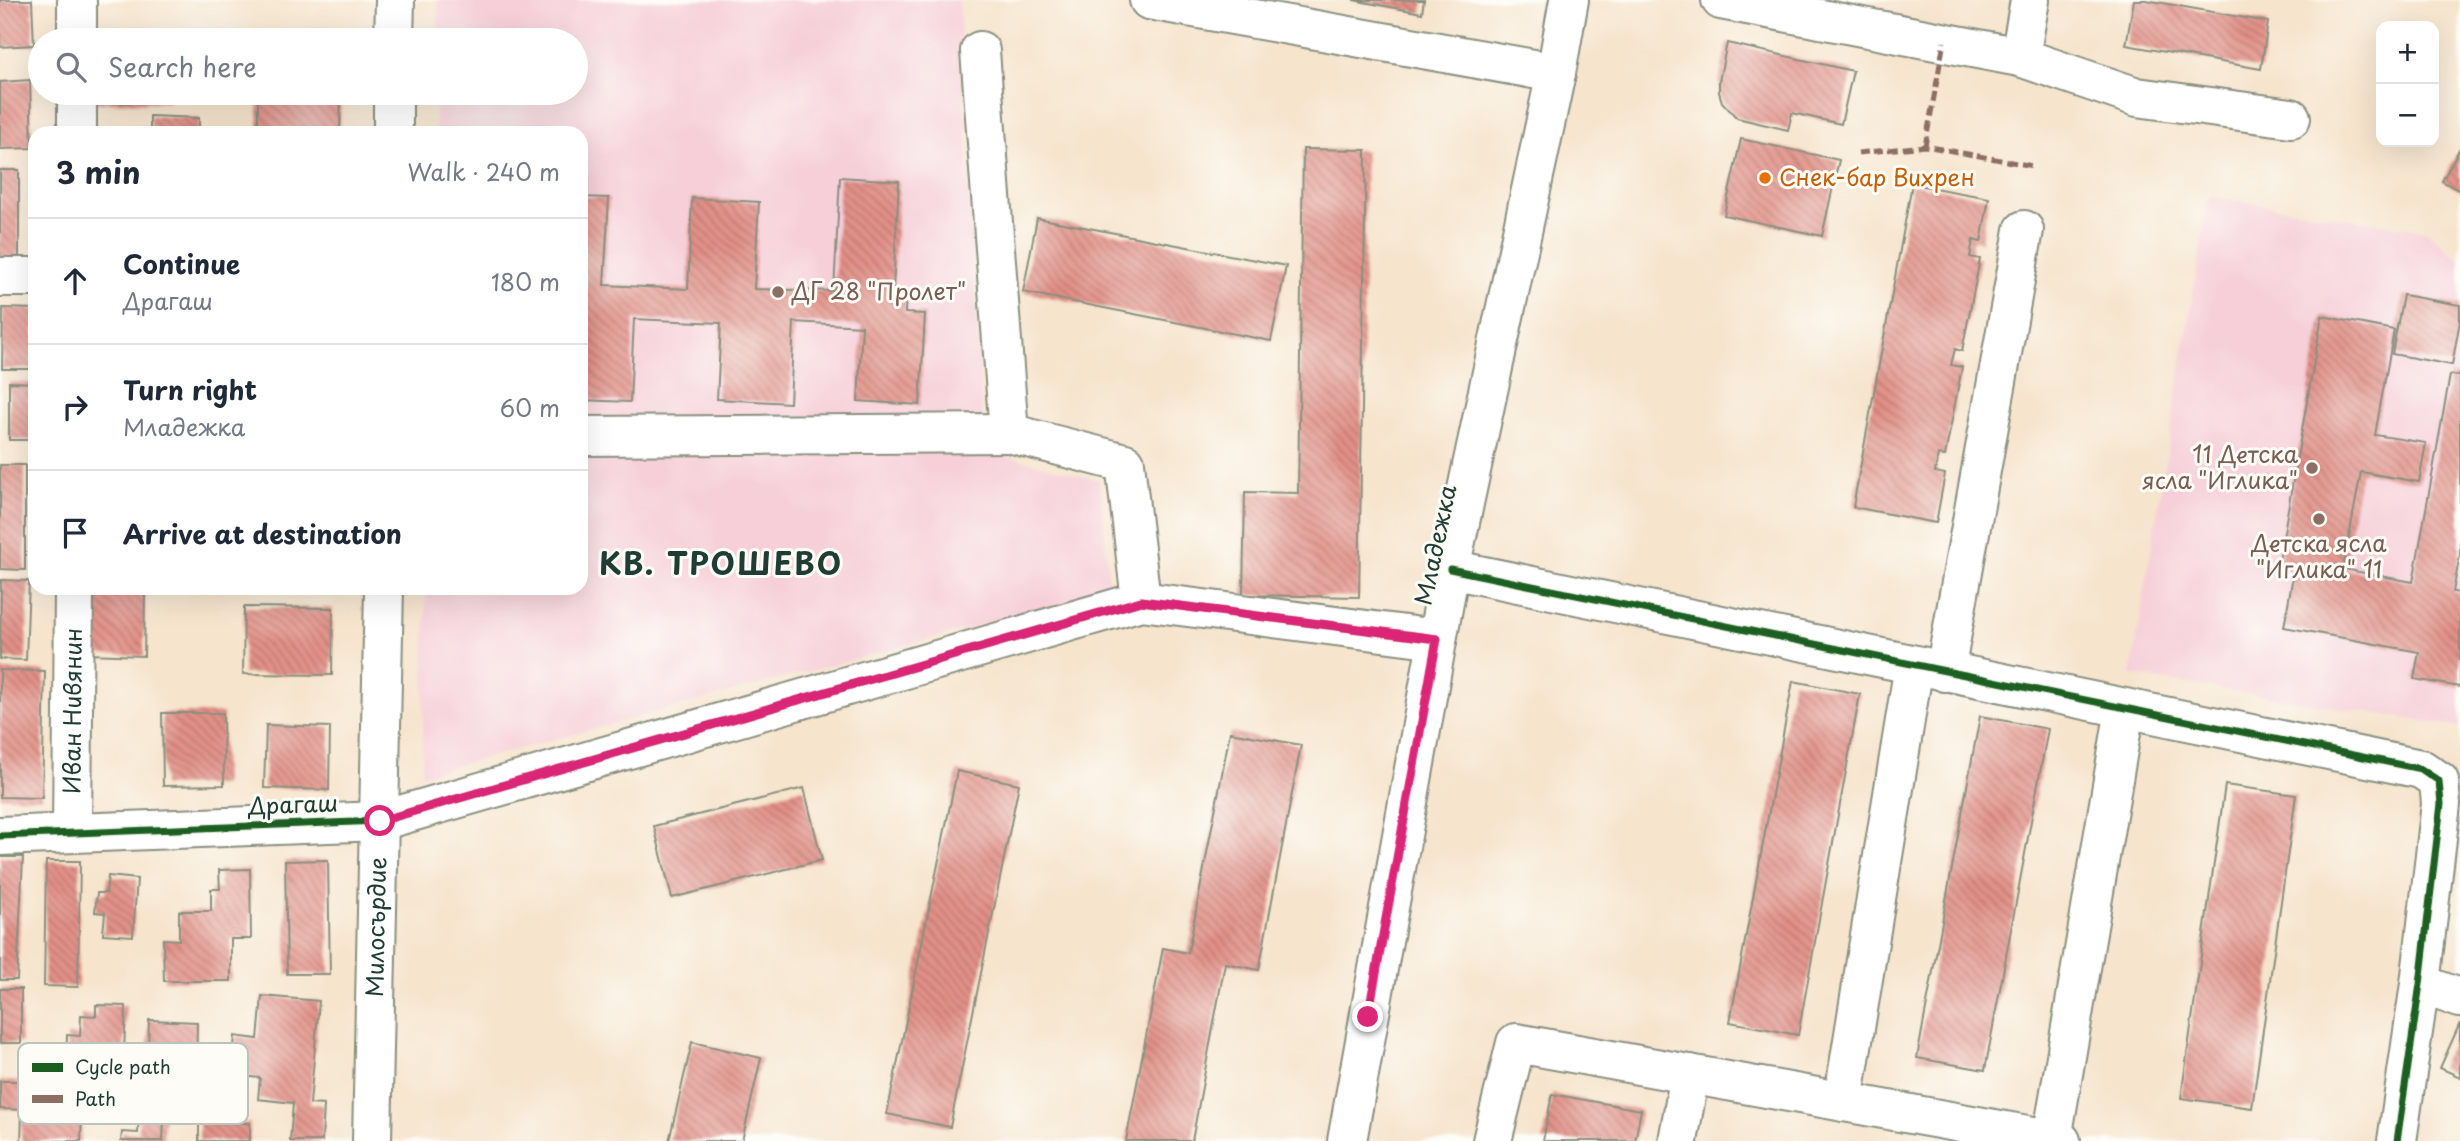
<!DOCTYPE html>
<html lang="en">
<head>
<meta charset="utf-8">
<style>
	body { margin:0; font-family:"Playpen Sans",sans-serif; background:#f2f2f3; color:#1f2937 }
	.controls { position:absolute; right:21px; top:21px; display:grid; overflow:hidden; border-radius:14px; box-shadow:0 7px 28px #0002 }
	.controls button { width:63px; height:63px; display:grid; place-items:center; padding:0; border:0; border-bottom:2px solid #e0e1e3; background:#fff; color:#1f2937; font:35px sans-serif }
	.stop { position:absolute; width:21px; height:21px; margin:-16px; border:5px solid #db2777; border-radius:50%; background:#fff }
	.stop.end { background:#db2777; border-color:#fff; box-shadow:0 2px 7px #0008 }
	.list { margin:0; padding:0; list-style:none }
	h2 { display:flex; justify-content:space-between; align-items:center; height:91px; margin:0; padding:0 28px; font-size:30px }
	h2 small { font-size:23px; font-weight:400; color:#747a83 }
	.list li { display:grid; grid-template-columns:46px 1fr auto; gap:21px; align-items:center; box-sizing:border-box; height:126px; padding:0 28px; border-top:2px solid #e0e1e3 }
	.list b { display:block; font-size:26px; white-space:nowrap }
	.list p { margin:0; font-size:23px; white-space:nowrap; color:#747a83 }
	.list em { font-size:23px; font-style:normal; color:#747a83 }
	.icon { flex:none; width:38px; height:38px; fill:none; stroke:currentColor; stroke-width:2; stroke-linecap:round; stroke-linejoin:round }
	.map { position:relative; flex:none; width:2460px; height:1141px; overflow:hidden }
	.search { position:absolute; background:#fff; box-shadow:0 7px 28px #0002; left:28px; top:28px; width:560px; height:77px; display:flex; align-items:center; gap:18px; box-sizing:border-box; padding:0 24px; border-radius:38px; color:#747a83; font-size:26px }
	.panel { position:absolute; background:#fff; box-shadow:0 7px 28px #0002; left:28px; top:126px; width:560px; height:469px; border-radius:21px }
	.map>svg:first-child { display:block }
	.built { fill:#f6cfd8 }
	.building { fill:url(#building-back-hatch) }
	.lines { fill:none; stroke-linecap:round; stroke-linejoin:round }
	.minor-casing { stroke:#8a9080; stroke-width:42 }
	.minor { stroke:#fff; stroke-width:38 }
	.quiet { stroke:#8d6e63; stroke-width:5; stroke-dasharray:10 5; stroke-linecap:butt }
	.cycleway-casing { stroke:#fdfcf7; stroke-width:11 }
	.cycleway { stroke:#1b5e20; stroke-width:7 }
	.route { stroke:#db2777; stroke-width:9 }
	.food-dot { fill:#e8710a; stroke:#fdfcf7; stroke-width:2.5 }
	.education-dot { fill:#8d6e63; stroke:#fdfcf7; stroke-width:2.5 }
	.labels { text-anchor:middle; stroke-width:6; stroke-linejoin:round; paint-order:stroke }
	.food-label { font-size:23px; fill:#c56008; stroke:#fdfcf7; text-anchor:start }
	.education-label { font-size:23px; fill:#785e54; stroke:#fdfcf7; text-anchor:start }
	.street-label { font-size:23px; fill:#1f3d34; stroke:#fdfcf7 }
	.district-label { font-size:30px; font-weight:bold; letter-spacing:2px; fill:#1f3d34; stroke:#fdfcf7 }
	.key { fill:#fdfcf7; stroke:#bac3bc; stroke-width:2 }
	.key-label { font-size:19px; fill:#1f3d34 }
</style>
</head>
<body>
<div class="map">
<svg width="2460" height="1141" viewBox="0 0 2460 1141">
	<defs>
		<pattern id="building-back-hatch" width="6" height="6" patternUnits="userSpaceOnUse" patternTransform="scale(1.75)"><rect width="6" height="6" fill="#e29087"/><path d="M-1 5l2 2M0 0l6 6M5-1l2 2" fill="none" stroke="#b7776f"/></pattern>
	</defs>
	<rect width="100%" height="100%" fill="#fdfcf7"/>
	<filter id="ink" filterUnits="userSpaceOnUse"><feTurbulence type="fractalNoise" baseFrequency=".0143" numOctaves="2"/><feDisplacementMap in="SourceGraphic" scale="14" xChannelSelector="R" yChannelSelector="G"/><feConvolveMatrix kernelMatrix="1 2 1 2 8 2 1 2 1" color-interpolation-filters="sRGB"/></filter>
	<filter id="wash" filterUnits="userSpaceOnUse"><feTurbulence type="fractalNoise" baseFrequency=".00686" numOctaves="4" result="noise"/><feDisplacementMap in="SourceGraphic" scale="28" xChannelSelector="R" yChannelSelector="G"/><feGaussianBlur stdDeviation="1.57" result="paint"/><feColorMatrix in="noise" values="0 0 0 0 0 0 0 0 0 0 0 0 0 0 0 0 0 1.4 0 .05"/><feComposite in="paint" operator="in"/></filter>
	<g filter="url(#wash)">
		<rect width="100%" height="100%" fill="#f6e4cc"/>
		<path class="built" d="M438,0H959L984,450L1099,480L1110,591L422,775L426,588H581V133H435L436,93H576V40H437Z
			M2209,196L2427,231L2460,260V727L2131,675Z"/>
		<g id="blocks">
			<path class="building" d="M0,0H32L34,45L0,47Z
				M1353,0H1424L1422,13Z
				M2134,0H2146L2268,22L2261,69L2126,45Z
				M1727,43L1853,71L1841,124L1792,113L1788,130L1737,118L1722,102L1719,92V81Z
				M30,80L32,148L0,149V82Z
				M95,93H169V102L95,103Z
				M258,93H341L340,133H258Z
				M150,116L199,118V133H150Z
				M1741,139L1839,160L1822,236L1724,215Z
				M2460,148V191L2442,181Z
				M1303,149L1366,150L1359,597L1243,595L1245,492L1298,493Z
				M0,170H19V266H0Z
				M840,177L899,181L893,289L906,290L905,313L925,314L920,405L858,401L862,326L794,322L790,403L717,399L721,323L634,319L630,402L581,400V197L609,198L604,285L688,289L692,198L759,202L754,289L834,291Z
				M1912,184L1989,198L1981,242L1973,240L1970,257L1980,259L1962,351L1955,349L1951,365L1962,367L1945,456L1938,455L1935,472L1945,474L1936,523L1853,507Z
				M1037,218L1286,266L1271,341L1023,292Z
				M2403,295L2460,305V321L2452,365L2392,354Z
				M3,308L35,309V369H2Z
				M2322,316L2394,330L2375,435L2426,443L2419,482L2361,472L2343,569L2413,582L2450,375L2460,376V555L2453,592L2460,593V687L2414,679L2419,652L2284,627L2294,570L2278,566Z
				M9,382L35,383V440H9Z
				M0,465H25V570L0,569Z
				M1,580L29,581L26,660L0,659Z
				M90,588H145L144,656L88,654Z
				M244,607L333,608L332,675L243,674Z
				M0,670L45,671L42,798L0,797Z
				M1793,681L1860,694L1798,1035L1730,1022Z
				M162,713H223L224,785L163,786Z
				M1980,716L2048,729L1985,1070L1917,1058Z
				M266,725L330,727L329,790L264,788Z
				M1230,732L1301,745L1259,970L1225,963L1192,1141H1126L1163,948L1188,953Z
				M957,771L1019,784L950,1127L887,1114Z
				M2225,785L2296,795L2252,1108L2181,1098Z
				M804,788L822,860L672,898L654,826Z
				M0,857H23L17,980H0Z
				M328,860L330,974H287L285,861Z
				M46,861H80L78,987L44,986Z
				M250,869L251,939H231V981H164L163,939L179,940V911H211V889H220L219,870Z
				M108,876L137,879L133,936L103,934L105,913L95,912L97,893H106Z
				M0,989H21V1043H0Z
				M262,996L319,1001L310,1104L324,1105L322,1141H290L293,1103L258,1099L260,1078L231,1075L235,1036L258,1039Z
				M96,1005L126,1006L123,1077L83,1076V1064L66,1063L67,1035L80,1036L81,1015L96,1016Z
				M149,1020L197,1022L196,1075L147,1074Z
				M2460,1023V1077L2440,1068Z
				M692,1042L761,1058L742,1141H669Z
				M0,1081H28L27,1110L0,1109Z
				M1552,1094L1641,1110L1635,1141H1543Z
				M140,1095L165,1096L163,1141H121L122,1132L138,1133Z
				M22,1112L82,1113L81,1141H21Z
				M199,1123H250V1141H199Z"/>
		</g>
	</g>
	<g filter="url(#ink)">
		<use href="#blocks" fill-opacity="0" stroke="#8a9080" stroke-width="2"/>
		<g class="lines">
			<defs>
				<g id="minor">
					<path d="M1149,0L1556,73"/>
					<path d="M1721,0L2020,57L2137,97L2291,118"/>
					<path d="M77,40V0"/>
					<path d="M394,40L395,0"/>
					<path d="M980,51L1009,433L1125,463L1141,601"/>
					<path d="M2020,57L2030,0"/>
					<path d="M77,133V93"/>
					<path d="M393,133V93"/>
					<path d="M0,277H35"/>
					<path d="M581,436L1009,433"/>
					<path d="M1450,569L2421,769L2439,781L2441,804L2420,984L2397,1141"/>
					<path d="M1945,672L2024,230"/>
					<path id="s1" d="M72,833L74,588"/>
					<path d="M0,836L380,821L1141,601L1437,639"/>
					<path d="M2420,984L2460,998"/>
					<path d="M1843,1102L1914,665"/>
					<path d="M2052,1139L2125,709"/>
					<path id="s2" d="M372,1141L384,588"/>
					<path d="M1347,1141L1450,569L1556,73L1569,0"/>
					<path d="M1492,1141L1516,1043L2061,1141"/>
					<path d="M1678,1141L1690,1074"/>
				</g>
			</defs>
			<use href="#minor" class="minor-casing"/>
			<use href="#minor" class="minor"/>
			<path class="quiet" d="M1925,146L1944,42
				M1858,153L1925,146L2033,166"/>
			<defs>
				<path id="cycleway" d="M1450,569L2421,769L2439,781L2441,804L2420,984L2397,1141
					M0,836L380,821L1141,601L1437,639"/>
			</defs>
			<use href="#cycleway" class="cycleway-casing"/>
			<use href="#cycleway" class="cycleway"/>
		</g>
	</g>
	<g class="lines" filter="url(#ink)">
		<path class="route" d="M380,821L1141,601L1437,639L1368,1017"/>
	</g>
	<circle class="food-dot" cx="1765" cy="178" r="7"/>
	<g class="education-dot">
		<circle cx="778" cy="292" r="7"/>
		<circle cx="2312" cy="468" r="7"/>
		<circle cx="2319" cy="519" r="7"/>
	</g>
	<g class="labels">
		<g class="food-label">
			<text x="1779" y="186">Снек-бар Вихрен</text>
		</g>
		<g class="education-label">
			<text x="792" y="300">ДГ 28 "Пролет"</text>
			<text x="2298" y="463" text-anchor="end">11 Детска<tspan x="2298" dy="26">ясла "Иглика"</tspan></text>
			<text x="2319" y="552" text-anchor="middle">Детска ясла<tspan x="2319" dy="26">"Иглика" 11</tspan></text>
		</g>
		<g class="street-label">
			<text transform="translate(1436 545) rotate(-78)" y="8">Младежка</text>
			<text dy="8" stroke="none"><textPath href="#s1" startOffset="122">Иван Нивянин</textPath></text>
			<text transform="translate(293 805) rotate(-2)" y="8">Драгаш</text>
			<text dy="8" stroke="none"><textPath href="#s2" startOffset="214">Милосърдие</textPath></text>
		</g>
		<g class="district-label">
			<text x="721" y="575">КВ. ТРОШЕВО</text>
		</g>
	</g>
	<rect x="18" y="1043" width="230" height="81" rx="10" class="key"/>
	<rect x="32" y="1063" width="31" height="9" fill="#1b5e20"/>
	<rect x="32" y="1095" width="31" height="8" fill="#8d6e63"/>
	<g class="key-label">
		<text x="75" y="1074">Cycle path</text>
		<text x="75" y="1106">Path</text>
	</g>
</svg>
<div class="controls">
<button>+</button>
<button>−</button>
</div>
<div class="stop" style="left:380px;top:821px"></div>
<div class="stop end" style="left:1368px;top:1017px"></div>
<div class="search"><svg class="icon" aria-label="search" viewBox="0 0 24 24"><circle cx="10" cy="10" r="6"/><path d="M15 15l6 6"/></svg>Search here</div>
<section class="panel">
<h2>3 min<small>Walk · 240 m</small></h2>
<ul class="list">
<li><svg class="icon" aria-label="ahead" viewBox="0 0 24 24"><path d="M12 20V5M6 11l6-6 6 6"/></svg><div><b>Continue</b><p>Драгаш</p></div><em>180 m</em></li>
<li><svg class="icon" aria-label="right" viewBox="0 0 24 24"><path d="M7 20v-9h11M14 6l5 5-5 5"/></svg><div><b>Turn right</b><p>Младежка</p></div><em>60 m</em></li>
<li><svg class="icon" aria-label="arrive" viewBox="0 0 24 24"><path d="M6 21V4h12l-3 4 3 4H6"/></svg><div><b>Arrive at destination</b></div></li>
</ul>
</section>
</div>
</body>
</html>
